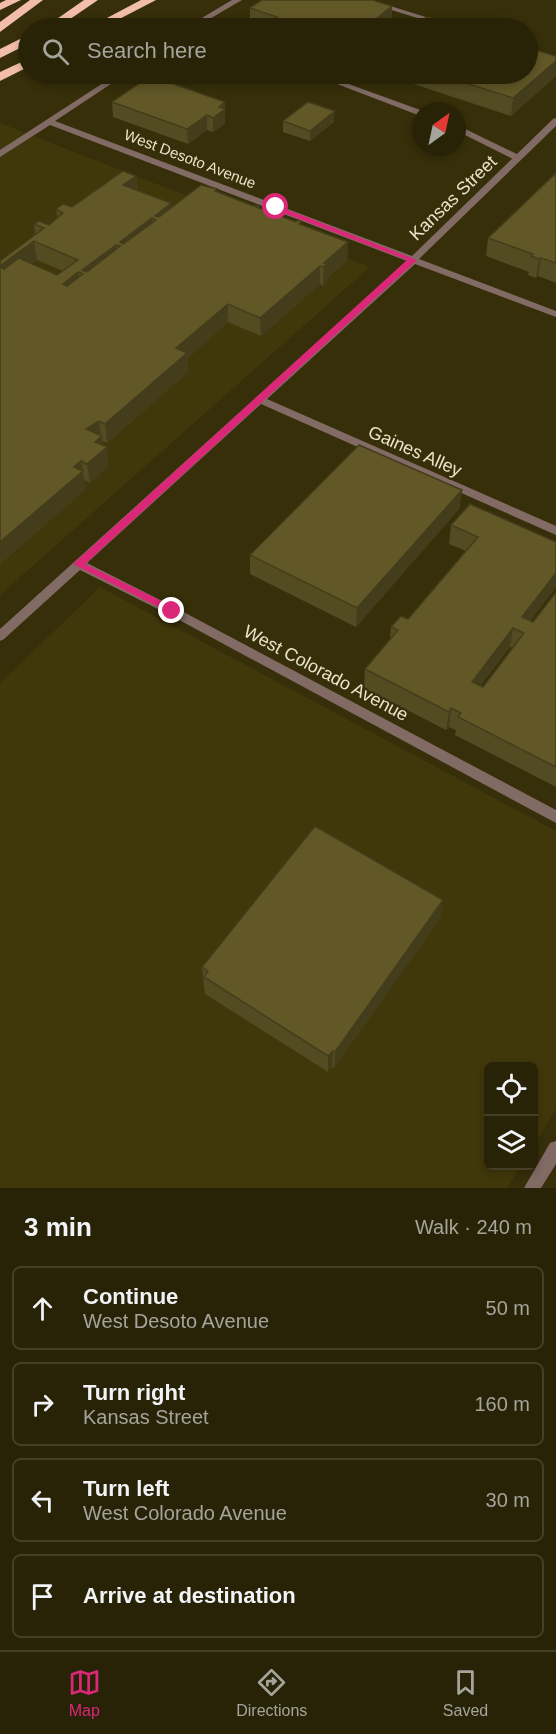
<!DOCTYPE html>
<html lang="en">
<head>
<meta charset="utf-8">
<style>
	body { margin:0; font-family:Helvetica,sans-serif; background:#342f15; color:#f1f3f6 }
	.controls { position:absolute; right:18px; bottom:18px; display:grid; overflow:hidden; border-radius:9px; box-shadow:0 3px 9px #0003 }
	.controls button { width:54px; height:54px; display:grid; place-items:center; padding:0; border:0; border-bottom:2px solid #444028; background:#282307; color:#f1f3f6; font:30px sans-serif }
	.compass { position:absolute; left:412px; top:102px; width:54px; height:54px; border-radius:50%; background:#282307; box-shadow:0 3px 9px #0003; rotate:33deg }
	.stop { position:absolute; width:18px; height:18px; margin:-14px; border:4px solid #db2777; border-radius:50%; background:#fff }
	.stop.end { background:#db2777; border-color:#fff; box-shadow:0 2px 6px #0008 }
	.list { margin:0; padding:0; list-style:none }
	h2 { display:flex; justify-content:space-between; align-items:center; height:78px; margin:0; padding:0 24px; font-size:26px }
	h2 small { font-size:20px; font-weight:400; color:#a5a49b }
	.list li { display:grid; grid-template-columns:39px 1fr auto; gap:18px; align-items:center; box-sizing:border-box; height:84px; margin:0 12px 12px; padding:0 12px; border:2px solid #444028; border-radius:9px }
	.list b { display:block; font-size:22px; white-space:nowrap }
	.list p { margin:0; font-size:20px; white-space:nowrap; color:#a5a49b }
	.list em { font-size:20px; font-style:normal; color:#a5a49b }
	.icon { flex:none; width:33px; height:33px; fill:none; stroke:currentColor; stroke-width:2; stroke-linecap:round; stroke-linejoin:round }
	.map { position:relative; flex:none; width:556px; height:1188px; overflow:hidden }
	.search { position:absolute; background:#282307; box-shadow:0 3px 9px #0003; left:18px; right:18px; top:18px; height:66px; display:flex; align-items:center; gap:15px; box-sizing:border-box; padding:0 21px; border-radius:33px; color:#a5a49b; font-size:22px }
	.sheet { height:462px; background:#282307 }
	nav { display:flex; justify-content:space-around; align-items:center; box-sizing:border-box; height:84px; border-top:2px solid #444028; background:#282307; font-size:16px; color:#a5a49b }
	nav a { display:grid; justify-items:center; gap:3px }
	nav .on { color:#db2777 }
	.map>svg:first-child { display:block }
	.built { fill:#40370a }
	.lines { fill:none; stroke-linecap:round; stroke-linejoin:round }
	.lane { fill:#816b64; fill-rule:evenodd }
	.street { fill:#816b64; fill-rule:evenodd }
	.highway { fill:#f3bdab; fill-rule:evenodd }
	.wall { fill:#534b22; fill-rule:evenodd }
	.shaded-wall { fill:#443d1b }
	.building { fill:#615727; stroke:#443d1b; stroke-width:1.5; fill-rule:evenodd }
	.route { fill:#db2777 }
	.labels { text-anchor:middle; stroke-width:4.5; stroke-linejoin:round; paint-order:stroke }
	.far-street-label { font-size:15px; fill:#e9e4cb; stroke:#362f09 }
	.street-label { font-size:18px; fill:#e9e4cb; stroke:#362f09 }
</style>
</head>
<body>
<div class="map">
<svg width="556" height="1188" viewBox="0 0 556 1188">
	<rect width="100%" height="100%" fill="#362f09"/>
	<path class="built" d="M0,123L370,267L0,595Z
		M100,587L556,831V1109L534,1145V1066H488V1166H521L507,1188H0V683Z"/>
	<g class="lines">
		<path class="lane" d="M311,74H321L423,111H421V116L418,115Z
			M457,125L521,156L522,158L515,160L457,131Z"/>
		<path class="street" d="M232,0H242L194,28H185Z
			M359,0H371L461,28H450Z
			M117,74H126L55,121L412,256L553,119L556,118V126L419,259L556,311V317L415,264L267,399L556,526V535L261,404L87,563L176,608L556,810V823L168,614L80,570L4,639L0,641V629L407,261L50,125L0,157V150Z
			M556,1141V1164L541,1188H524L550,1143Z"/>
		<path class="highway" d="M6,0H21L0,10V3Z
			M30,0H43L0,32V22Z
			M84,0H98L57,28H44Z
			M141,0H156L102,28H88Z
			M24,37H28V44L0,58V49Z
			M28,59V67L0,81V72Z"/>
	</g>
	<path class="wall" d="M392,6L391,23L390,24L403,28H261L250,25V8Z
		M556,56V76L511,116L383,74H528Z
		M171,80V83L225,102V124L213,132L207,130L188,144L113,117L112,102Z
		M283,121L334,122L310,141L283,132Z
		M556,173V283L538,276L536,278L528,275L529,272L486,256L488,238Z
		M136,176L137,190L171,208L217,192L253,206L259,205V208L296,222H301V224L348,242L347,260L327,279V283L323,286L320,284L261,336L228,322L188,358V372L107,443L102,441L109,466L90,483L84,480L86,489L0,564V261L35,235L34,224L49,225L57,218L56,209L72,207ZM37,260L63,271L57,275L31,264Z
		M462,490L459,509L356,627L250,574V555Z
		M451,525L556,542V587L530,621L533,622L556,592V787L455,735L456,730L449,727L446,730L364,688L365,669L390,640L391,627L408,619L466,551L449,544ZM510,647L513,648L483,687L480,686Z
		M441,917L334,1068L332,1067L328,1072L205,994L202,967Z"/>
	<path class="shaded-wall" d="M392,6L391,23L384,28L375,20Z
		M556,61V76L511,116L513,98Z
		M225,102V124L213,132V118L219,107Z
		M335,111L334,122L310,141V131Z
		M207,115V130L188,144L187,129Z
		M136,176L137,194L123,185Z
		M171,203L172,221L155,216Z
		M152,218L153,236L122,260L120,242Z
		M34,241L37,260L2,285L0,266Z
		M348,242L347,260L327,279V283L323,286L324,263Z
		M116,245L118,263L85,288L82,270Z
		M541,258L538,276L536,278L539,259Z
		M320,266V284L261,336L260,318Z
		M78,272L81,291L63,284Z
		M228,304V322L188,358V372L107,443L105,424L176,348Z
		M99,421L101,437L102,436L103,450L107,447L109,466L90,483L87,464L86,429Z
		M81,461L86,489L0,564V542Z
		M462,490L459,509L356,627L357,608Z
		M556,573V587L522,632V617Z
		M513,628L510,647L469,700L472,682Z
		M451,708L449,727L446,730L449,712Z
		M443,900L441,917L334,1068L335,1052Z
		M333,1051L332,1067L328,1072V1056Z"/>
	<path class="building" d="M262,0H372L392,6L375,20L403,28H301L273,20L277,17L250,8Z
		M427,17L465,28H412Z
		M528,48L556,56V61L513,98L437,74H528Z
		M153,74L171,80L168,82L225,102L219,107L225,109L213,118L207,115L187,129L112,102Z
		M308,102L335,111L310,131L283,121Z
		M123,171L136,176L123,185L171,203L155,216L159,217L201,185L217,189L215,191L253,206L259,205L256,207L296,222L298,220L301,222L299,224L348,242L324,263L327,264L323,267L320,266L260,318L228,304L176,348L187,353L105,424L99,421L86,429L102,436L95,442L107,447L87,464L81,461L74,467L83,471L0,542V267L4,269L19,258L57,275L78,260L34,241L0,266V261L44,228L34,224L39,221L49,225L63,213L56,209L63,204L72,207ZM152,218L156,220L123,244L120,242ZM116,245L120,246L87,272L82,270ZM78,272L83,274L67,286L63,284Z
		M556,173V263L541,258L539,259L531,256L533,254L488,238Z
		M359,445L462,490L357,608L250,555Z
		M470,504L556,542V573L522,617L533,622L556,592V767L458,717L461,713L451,708L449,712L365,669L398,630L391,627L401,616L408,619L478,537L451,525ZM513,628L524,633L483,687L472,682Z
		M315,826L443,900L335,1052L333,1051L328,1056L204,977L208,971L202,967Z"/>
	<path class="route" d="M273,206H278L417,260L85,564L176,608V613L172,614L73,564L407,260L273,209Z"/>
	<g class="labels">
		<g class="far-street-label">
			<text transform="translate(190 159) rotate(21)" y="5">West Desoto Avenue</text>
		</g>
		<g class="street-label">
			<text transform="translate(453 198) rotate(-44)" y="6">Kansas Street</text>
			<text transform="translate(415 451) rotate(24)" y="6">Gaines Alley</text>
			<text transform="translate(326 673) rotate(28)" y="6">West Colorado Avenue</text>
		</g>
	</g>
</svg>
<div class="controls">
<button><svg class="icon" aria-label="locate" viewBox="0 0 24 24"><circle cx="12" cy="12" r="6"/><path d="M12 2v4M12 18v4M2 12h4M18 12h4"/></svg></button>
<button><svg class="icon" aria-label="layers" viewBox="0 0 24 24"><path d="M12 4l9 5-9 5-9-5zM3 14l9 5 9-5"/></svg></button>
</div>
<svg class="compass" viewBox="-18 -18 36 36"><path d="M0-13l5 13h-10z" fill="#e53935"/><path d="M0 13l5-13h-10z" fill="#a5a49b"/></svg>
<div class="stop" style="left:276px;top:207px"></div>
<div class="stop end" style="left:172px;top:611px"></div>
<div class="search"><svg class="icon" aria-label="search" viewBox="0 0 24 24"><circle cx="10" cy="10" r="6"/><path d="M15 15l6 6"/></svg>Search here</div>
</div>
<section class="sheet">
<h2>3 min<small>Walk · 240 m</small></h2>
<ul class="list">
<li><svg class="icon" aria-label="ahead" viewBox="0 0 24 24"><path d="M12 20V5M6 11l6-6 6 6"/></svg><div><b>Continue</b><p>West Desoto Avenue</p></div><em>50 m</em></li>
<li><svg class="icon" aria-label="right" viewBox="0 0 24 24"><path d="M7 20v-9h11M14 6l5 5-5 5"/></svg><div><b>Turn right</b><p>Kansas Street</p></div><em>160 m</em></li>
<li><svg class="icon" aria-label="left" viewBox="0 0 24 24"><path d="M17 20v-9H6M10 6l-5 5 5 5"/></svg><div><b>Turn left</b><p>West Colorado Avenue</p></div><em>30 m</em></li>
<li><svg class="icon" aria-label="arrive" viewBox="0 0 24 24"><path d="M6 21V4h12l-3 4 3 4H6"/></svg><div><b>Arrive at destination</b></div></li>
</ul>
</section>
<nav>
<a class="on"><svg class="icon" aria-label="map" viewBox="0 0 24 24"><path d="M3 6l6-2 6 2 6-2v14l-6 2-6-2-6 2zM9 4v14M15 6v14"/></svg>Map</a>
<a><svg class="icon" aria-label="directions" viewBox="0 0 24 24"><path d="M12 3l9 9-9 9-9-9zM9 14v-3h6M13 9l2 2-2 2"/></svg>Directions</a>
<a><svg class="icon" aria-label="saved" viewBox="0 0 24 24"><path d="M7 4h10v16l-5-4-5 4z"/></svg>Saved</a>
</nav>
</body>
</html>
